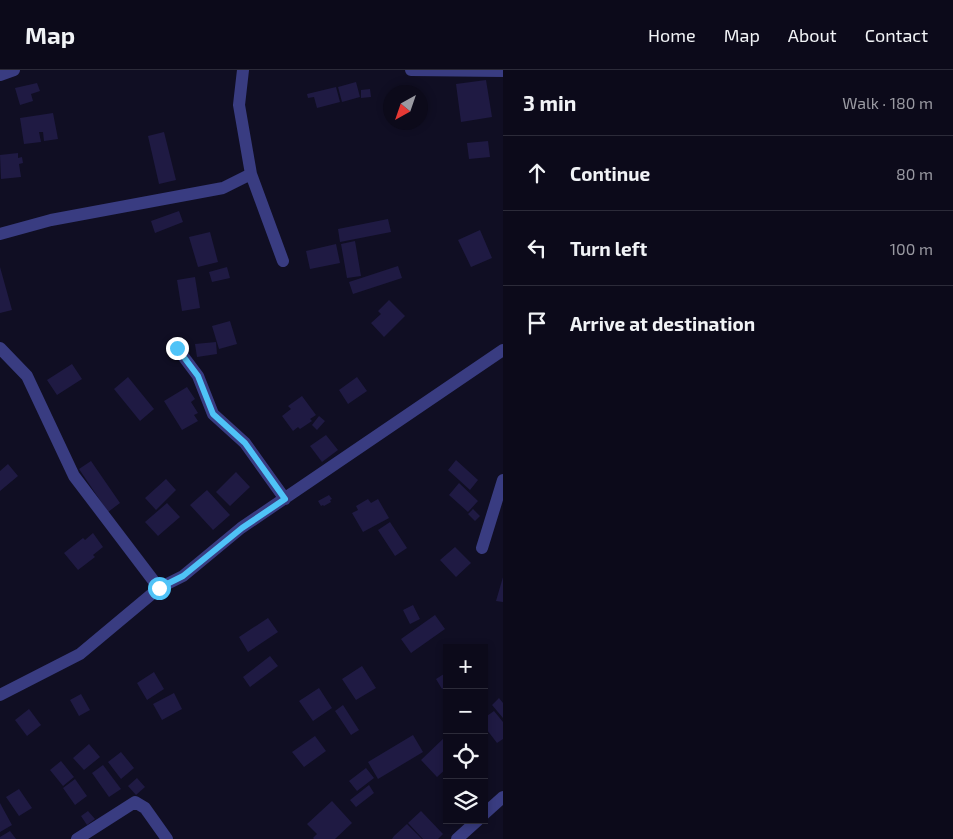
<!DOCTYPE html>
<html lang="en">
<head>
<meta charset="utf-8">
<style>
	body { margin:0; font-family:"Exo 2",sans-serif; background:#151323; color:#f1f3f6 }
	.controls { position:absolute; right:15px; bottom:15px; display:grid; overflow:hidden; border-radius:0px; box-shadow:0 2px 8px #0003 }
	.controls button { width:45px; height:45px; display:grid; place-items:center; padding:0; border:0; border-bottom:1px solid #2c2b39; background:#0c0a1a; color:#f1f3f6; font:25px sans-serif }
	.compass { position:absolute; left:383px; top:15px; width:45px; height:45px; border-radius:50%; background:#0c0a1a; box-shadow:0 2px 8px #0003; rotate:220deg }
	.stop { position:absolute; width:15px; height:15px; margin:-11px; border:4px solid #4fc3f7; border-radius:50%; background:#fff }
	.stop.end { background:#4fc3f7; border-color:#fff; box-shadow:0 1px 5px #0008 }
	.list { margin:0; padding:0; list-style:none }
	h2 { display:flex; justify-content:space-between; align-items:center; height:65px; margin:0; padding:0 20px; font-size:21px }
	h2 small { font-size:16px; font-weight:400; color:#9a9aa2 }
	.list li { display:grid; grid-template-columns:32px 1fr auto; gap:15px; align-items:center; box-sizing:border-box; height:75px; padding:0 20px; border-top:1px solid #2c2b39 }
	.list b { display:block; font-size:19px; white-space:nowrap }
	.list em { font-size:16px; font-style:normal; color:#9a9aa2 }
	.icon { flex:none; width:28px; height:28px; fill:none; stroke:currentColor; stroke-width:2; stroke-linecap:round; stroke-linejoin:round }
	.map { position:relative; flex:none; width:503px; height:769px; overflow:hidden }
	header { display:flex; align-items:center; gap:30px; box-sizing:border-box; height:70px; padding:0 25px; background:#0c0a1a; border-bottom:1px solid #2c2b39 }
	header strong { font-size:24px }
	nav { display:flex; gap:28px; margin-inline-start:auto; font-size:18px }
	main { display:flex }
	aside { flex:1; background:#0c0a1a }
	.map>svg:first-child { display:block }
	.building { fill:#1f1a43 }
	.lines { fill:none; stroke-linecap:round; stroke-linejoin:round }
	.minor { stroke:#393c81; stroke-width:12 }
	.route { stroke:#4fc3f7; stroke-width:6 }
</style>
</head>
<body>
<header>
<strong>Map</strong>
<nav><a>Home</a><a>Map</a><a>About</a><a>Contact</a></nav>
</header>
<main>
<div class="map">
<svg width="503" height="769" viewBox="0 0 503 769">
	<rect width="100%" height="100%" fill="#100e23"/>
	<path class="building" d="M486,10L492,47L461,52L456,14Z
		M356,12L360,27L342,32L338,17Z
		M37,13L40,21L31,24L33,31L20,35L15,18Z
		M336,17L340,32L317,38L314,27L308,28L307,24Z
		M370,19L371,27L361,28V20Z
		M53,43L58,69L44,71L43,62H39L41,72L24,74L20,48Z
		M164,62L176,110L159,114L148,66Z
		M488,71L490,87L469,89L467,73Z
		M18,83V88L22,87L23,93L19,94L21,107L1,109L0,85Z
		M179,141L183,152L155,163L151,151Z
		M388,149L391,162L340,172L338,159Z
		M480,160L492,188L471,197L458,170Z
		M210,162L218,192L198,197L189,167Z
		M355,171L361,206L347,208L341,174Z
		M336,174L340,193L310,199L306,181Z
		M398,196L402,208L353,224L349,212Z
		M0,197L12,240L0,243Z
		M227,197L230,208L212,212L209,202Z
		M195,207L200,238L182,241L177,210Z
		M389,230L405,246L384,267L371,253L381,244L378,241Z
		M230,251L237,274L219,279L212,256Z
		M216,272L217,284L197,287L195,274Z
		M72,294L82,309L57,325L47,310Z
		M128,307L154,339L140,351L114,319Z
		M357,307L367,321L348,334L339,320Z
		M187,317L195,329L191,332L198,343L194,345L198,351L182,360L164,331Z
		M302,326L316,345L310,349L312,351L300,359L298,357L293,361L282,346L291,339L288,336Z
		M319,346L325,351L317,360L312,355Z
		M326,365L338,380L322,392L310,376Z
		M456,390L478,410L470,420L448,400Z
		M91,391L120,433L108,442L79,399Z
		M8,394L18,406L0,421V401Z
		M236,402L250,417L230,436L216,422Z
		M166,409L176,420L156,440L145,428Z
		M459,413L478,431L468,442L449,425Z
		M207,420L230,445L213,460L190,435Z
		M329,425L332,429L330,430L331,432L324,436L323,435L321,436L318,431Z
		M368,429L371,433L378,429L389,448L363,462L352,443L358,440L356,436Z
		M167,433L180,447L158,466L145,452Z
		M473,439L480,446L475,451L468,444Z
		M390,452L407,478L395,486L378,460Z
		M93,463L103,477L93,485L95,487L78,500L64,483L83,468L85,470Z
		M455,477L471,493L456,507L440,490Z
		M503,507V532L496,531Z
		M413,535L420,549L410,554L403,540Z
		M435,545L445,559L411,583L401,569Z
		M268,548L278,562L248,582L239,567Z
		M270,586L278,596L250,617L243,607Z
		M362,596L376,618L356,630L342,609Z
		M154,602L164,619L147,630L137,613Z
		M447,602V616L442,619L436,609Z
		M319,618L332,638L313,651L299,631Z
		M174,623L182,639L162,650L153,634Z
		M81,624L90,640L79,646L70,630Z
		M499,628L503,633V648L492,635Z
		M343,635L359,660L351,665L335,641Z
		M29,639L41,655L27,666L15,650Z
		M494,641L503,652V669L497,673L484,656V648Z
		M413,665L423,682L378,709L368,692Z
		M315,666L326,681L304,697L292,682Z
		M445,667L447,670V698L437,707L421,690Z
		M89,674L100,687L84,700L73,688Z
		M121,682L134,698L121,709L108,692Z
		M61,691L74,707L63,716L50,700Z
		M103,695L121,719L109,727L92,703Z
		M366,698L374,708L357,721L349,711Z
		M137,708L145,717L136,725L128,716Z
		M75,709L87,726L75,735L63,718Z
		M369,715L374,723L356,737L350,730Z
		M19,719L32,738L19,746L6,727Z
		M332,731L352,753L335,769H314L313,768L317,764L307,754Z
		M0,733L12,755L0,762Z
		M88,741L95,749L87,755L81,746Z
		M421,741L443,764L438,769H423L408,753Z
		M407,754L422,769H392L394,766Z
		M10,761L16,769H0V767Z"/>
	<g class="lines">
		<path class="minor" d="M243,0L239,35L251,104L283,191
			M411,0L503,1
			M0,5L14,0
			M0,164L51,150L223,118L251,104
			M0,278L27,306L74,406L159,518L183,506L241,458L503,280
			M177,278L198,306L213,344L245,373L285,429
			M482,478L503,410
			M0,625L80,584L159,518
			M484,744L503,727
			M77,769L135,732L145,738L167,769
			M457,769L478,750"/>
	</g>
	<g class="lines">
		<path class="route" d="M159,518L183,506L242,458L285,429L245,373L213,344L198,306L177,278"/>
	</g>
</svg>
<div class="controls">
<button>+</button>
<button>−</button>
<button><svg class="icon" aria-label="locate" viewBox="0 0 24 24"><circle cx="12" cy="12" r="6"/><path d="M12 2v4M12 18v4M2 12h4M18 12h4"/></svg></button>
<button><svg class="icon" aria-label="layers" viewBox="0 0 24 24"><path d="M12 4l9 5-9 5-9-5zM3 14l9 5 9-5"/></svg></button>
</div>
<svg class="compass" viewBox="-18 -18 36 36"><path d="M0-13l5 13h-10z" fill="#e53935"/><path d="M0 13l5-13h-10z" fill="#9a9aa2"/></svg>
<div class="stop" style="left:159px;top:518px"></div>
<div class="stop end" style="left:177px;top:278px"></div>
</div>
<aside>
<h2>3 min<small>Walk · 180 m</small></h2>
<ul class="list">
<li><svg class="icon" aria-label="ahead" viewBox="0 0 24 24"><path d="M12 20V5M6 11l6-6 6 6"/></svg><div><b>Continue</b></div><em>80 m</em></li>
<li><svg class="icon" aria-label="left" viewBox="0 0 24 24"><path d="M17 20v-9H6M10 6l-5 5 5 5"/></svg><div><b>Turn left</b></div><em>100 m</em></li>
<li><svg class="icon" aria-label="arrive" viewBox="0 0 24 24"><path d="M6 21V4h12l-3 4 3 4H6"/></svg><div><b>Arrive at destination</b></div></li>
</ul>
</aside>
</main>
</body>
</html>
